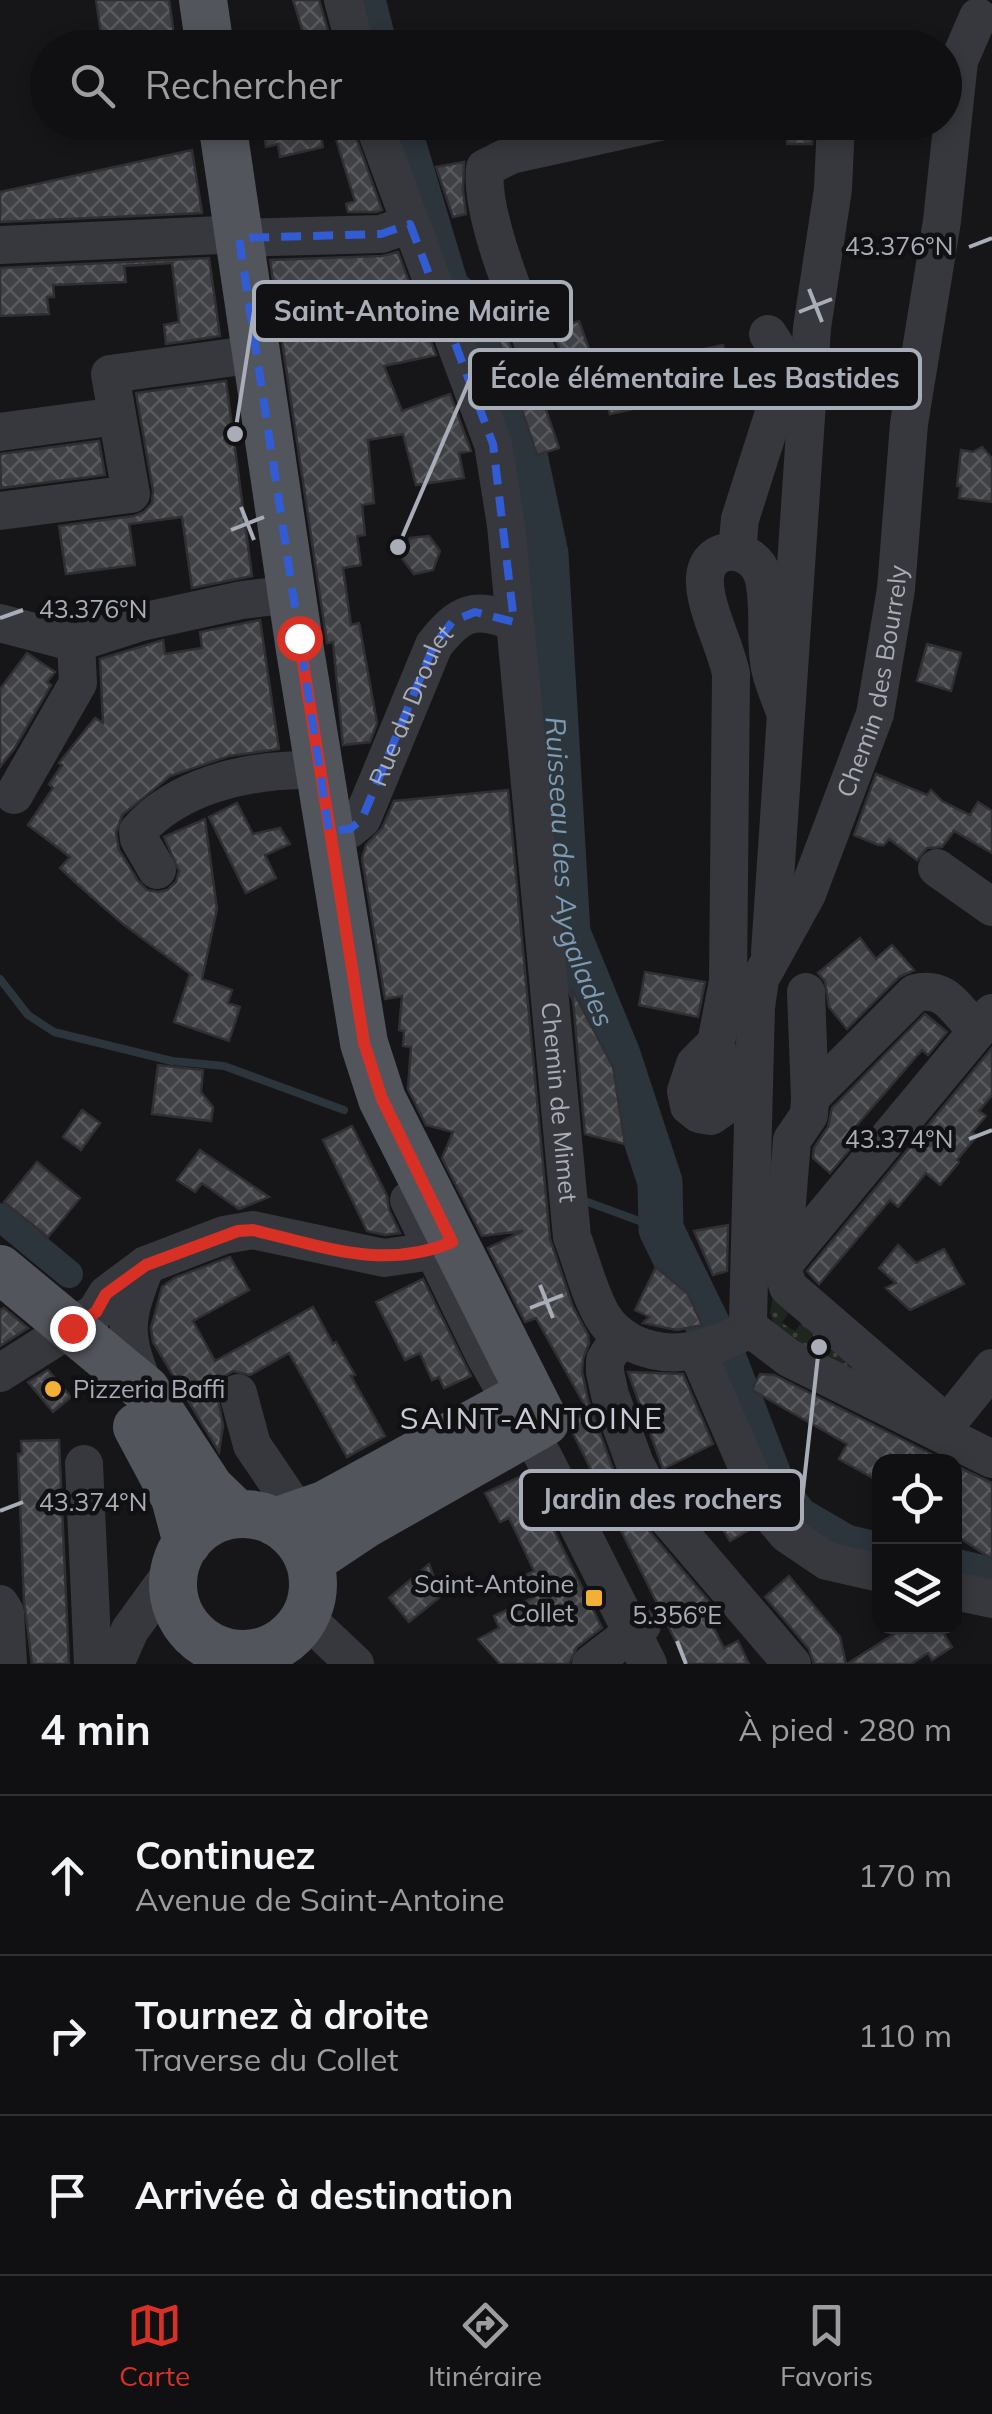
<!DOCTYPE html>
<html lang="fr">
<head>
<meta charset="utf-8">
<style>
	body { margin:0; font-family:Mulish,sans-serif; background:#1e1e20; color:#f1f3f6 }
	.controls { position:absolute; right:30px; bottom:30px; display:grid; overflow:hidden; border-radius:20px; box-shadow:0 5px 15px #0003 }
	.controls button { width:90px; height:90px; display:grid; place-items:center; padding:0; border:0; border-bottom:2px solid #303032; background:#101012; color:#f1f3f6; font:50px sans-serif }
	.stop { position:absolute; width:30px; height:30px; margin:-22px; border:8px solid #d93025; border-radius:50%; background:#fff }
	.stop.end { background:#d93025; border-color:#fff; box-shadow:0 2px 10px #0008 }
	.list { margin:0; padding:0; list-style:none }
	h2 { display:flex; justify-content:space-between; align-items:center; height:130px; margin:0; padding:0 40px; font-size:42px }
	h2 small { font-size:32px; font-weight:400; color:#9c9d9f }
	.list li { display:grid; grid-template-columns:65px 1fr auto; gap:30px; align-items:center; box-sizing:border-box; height:160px; padding:0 40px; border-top:2px solid #303032 }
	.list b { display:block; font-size:38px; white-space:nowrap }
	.list p { margin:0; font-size:32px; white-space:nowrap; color:#9c9d9f }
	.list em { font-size:32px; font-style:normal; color:#9c9d9f }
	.icon { flex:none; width:55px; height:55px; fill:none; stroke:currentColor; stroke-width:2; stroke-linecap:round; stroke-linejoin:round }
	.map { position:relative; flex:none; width:992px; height:1664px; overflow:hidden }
	.search { position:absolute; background:#101012; box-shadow:0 5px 15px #0003; left:30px; right:30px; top:30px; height:110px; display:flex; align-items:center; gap:25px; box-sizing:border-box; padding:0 35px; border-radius:55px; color:#9c9d9f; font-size:38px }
	.sheet { height:610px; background:#101012 }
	nav { display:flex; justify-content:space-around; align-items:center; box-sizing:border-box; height:140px; border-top:2px solid #303032; background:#101012; font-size:28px; color:#9c9d9f }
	nav a { display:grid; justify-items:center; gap:5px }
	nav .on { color:#d93025 }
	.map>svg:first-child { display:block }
	.grass { fill:url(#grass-dots) }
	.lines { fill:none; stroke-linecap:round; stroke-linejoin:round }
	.stream { stroke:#2c353c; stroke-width:8 }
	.canal { stroke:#2c353c; stroke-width:28 }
	.river { stroke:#2c353c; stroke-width:45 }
	.building { fill:url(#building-cross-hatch); stroke:#303034; stroke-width:2.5 }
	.minor { stroke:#37383d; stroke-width:38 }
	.major { stroke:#53555c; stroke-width:48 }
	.route { stroke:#d93025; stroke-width:12 }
	.marked { fill:none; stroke:#325cd3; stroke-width:8; stroke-dasharray:20 12; stroke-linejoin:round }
	.ticks { fill:none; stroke:#a8adb8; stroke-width:4 }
	.poi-dot { fill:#f2b134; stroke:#111113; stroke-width:4 }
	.labels { text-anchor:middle; stroke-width:9; stroke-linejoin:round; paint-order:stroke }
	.street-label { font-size:25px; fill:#a8adb8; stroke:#111113 }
	.poi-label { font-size:25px; fill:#a8adb8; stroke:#111113; text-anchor:start }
	.water-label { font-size:28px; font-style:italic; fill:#7f9bb3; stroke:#111113 }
	.quarter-label { font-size:30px; letter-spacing:2.5px; fill:#c9ccd4; stroke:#111113 }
	.ticks-label { font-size:25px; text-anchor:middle; fill:#a8adb8; stroke:#111113; stroke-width:9; stroke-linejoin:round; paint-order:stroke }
	.leader { fill:none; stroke:#a8adb8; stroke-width:4 }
	.callout-dot { fill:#a8adb8; stroke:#111113; stroke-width:4 }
	.callout { fill:#111113; stroke:#a8adb8; stroke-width:4 }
	.callout-label { font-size:28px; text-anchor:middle; font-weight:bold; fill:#a8adb8 }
</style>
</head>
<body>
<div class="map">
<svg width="992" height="1664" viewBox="0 0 992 1664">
	<defs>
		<pattern id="grass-dots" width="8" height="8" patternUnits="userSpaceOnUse" patternTransform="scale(2.5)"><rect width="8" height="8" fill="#1e261f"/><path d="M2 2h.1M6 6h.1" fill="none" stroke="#3c433d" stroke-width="1.8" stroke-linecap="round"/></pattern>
		<pattern id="building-cross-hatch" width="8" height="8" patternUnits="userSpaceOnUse" patternTransform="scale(2.5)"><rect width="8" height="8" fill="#404145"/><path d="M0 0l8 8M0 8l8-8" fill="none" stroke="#595a5e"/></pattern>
	</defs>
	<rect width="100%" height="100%" fill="#161618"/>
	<path class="grass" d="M774,1289L789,1312L782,1323L795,1331L805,1318L924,1411L777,1333L770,1313Z"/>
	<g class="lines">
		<path class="stream" d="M0,979L28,1015L54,1032L172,1061L224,1066L344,1110
			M585,1201L661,1229"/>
		<path class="canal" d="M0,1217L69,1274"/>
		<g class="river">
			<path d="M363,0L375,48"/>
			<path id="s1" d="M397,122L447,289L463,303L526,460L546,554L568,933L618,1055L660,1182L661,1229L723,1356L775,1491L797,1519L845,1547L880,1555"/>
			<path d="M954,1571L992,1580"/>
		</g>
	</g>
	<path class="building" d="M96,0H169L176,48H103Z
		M293,0H319L333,48H308Z
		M262,122H319L323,147L280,157L278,144L266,147Z
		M786,122H813L812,144H787Z
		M353,129L382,210L377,212H348L346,204L355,201L334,133Z
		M192,150L202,213L0,222V192Z
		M464,162L463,190L466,214L453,217L436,167Z
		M398,252L436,355L384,366L402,411L450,394L471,451L459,453L464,478L416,485L403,434L368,440L374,503L362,505L365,535L357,536L361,565L343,568L351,625L359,623L377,723L370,742L343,745L333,642L327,643L270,260L382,256Z
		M209,258L220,336L166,344L164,325L179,322L172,263L124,266L126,282L53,285L54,297H47L49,314L0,316V268Z
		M486,281L524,383L544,404L559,448L537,455L480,284Z
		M579,321L590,352L564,360L552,330Z
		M723,345L733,387L610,414L600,372Z
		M226,381L252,576L192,588L182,517L129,524L135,565L66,574L59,526L134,516L144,512L152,503L153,490L136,393Z
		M99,441L105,475L1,488L0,454Z
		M982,447L992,458V502L959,498L961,486H957L961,450L973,452Z
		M429,536L440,551L433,570L414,574L401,557L410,538Z
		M260,620L279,749L229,756L170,776L122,815L116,833L119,850L138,881L147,890L158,892L167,890L176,882L179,871L164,837L205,819L217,909L202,979L232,990L228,1003L240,1007L229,1041L174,1022L190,974L193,976L123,924L76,883L60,868L70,857L28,825L53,788L49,784L62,765L59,763L95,718L103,723L100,659L163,640L165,654L202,648L200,632Z
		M927,644L961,653L951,691L917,681Z
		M27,653L55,672L47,682L51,685L14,749L0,767V689Z
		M876,774L927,795L931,790L942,801L970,815L978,802L992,811V853L954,831L942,847L927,848L917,860L889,839L884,845H878L854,835Z
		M508,790L550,1239L573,1307L588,1335L589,1343L583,1359L582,1372L588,1400L614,1472L638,1518L714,1607L705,1611L724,1648L738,1641L749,1664H687L571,1429L572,1418L589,1413L536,1318L525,1322L488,1248L523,1231L482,1236L442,1158L453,1132L426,1125L408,1089L411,1047L403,1046L404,1031L399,1030L402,996L385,999L362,858L366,845L382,828L394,801Z
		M237,803L253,834L280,828L290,844L265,855L276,878L246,893L209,817Z
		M860,938L876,959L892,945L914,970L899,977L847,1029L829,1007L825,981L818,973Z
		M645,972L705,982L698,1017L639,1005Z
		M572,989L613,1067L625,1144L585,1134Z
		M925,1014L947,1032L928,1055L922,1050L843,1141L851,1148L830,1173L813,1158L814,1148L828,1127L832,1108Z
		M992,1048V1095L979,1111L986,1116L972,1132L977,1136L957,1160L959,1162L940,1185L926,1173L898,1207L890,1200L819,1284L807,1271Z
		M158,1065L203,1070L201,1092L213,1107L211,1121L152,1114Z
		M82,1110L100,1123L81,1150L63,1137Z
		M352,1126L387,1196L389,1210L400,1233L385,1235L367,1231L323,1140Z
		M200,1150L269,1197L239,1209L202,1183L195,1192L177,1180Z
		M37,1162L80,1198L48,1237L4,1202Z
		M728,1225L727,1271L713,1275L694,1231Z
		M898,1245L916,1263L944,1249L964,1284L910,1310L886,1288L896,1283L879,1268Z
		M230,1257L249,1290L193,1321L215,1361L313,1307L333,1344L336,1342L355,1375L351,1376L385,1436L347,1457L289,1353L250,1375L233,1371L221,1378L216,1388L223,1426L219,1452L153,1342L151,1328L162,1287L174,1278Z
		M656,1267L688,1294L702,1325L677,1330L643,1323L649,1317L635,1310Z
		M423,1279L471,1376L444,1388L439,1377L432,1380L420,1353L405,1360L376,1302Z
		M4,1308L28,1328L0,1346V1310Z
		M48,1370L71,1397L53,1412L28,1382Z
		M628,1372L683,1374L713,1444L663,1469Z
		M760,1374L774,1375L947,1462H880V1482L839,1459L847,1444L752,1390Z
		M59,1440L69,1664H32L24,1601L18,1454H22L21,1441Z
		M954,1465L992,1483V1559L954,1534Z
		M526,1474L602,1628L577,1647L569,1664H500L478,1639L499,1628L494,1616L533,1598L523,1576L534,1571L520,1541L509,1518L500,1522L485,1493Z
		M729,1481L752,1528L730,1541L704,1497Z
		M429,1564L441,1596L409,1622L389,1598Z
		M789,1576L840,1637L846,1664H814L809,1649L765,1597Z
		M907,1626H939L952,1647L932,1660L928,1653L911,1664H847Z"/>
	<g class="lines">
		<g class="minor">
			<path d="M343,0L356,48"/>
			<path id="s2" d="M375,127L493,444L506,525L572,1237C582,1262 589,1294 603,1317C610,1329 621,1337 632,1343C675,1363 710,1348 751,1329"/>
			<path d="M0,245L221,235L239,238L381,234L410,224"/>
			<path d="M583,386L559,387L545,375C527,323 479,219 485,168L511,155L660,122"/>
			<path d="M0,432L117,416"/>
			<path d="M0,511L131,494L110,374L256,354"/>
			<path d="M737,551L740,519L785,378L784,359L768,334"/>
			<path d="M0,623L76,643L141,622L242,600L292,594"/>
			<path d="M14,795L78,683L76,643"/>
			<path id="s3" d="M329,831L350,829L362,819L434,645C460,612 474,606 514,622"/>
			<path d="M937,868L992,907"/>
			<path d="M157,870L139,839L138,831C178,786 244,771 302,770"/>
			<path d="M770,952L812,328L833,189L836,122"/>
			<path d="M716,1043L725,1088L724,1107L711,1116L699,1114L689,1106L686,1091L695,1064L716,1043L728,981L731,674C725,644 703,605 705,577C708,542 754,545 763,576C771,605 764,639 770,668C773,683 780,698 785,712"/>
			<path d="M810,1098L915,993C947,986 955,1009 976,1030"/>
			<path d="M409,1200L485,1356L544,1458L648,1664"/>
			<path d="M782,1266L792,1140L809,1115L810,1098L806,992"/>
			<path id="s4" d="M751,1329L748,1320L756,1007L760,979L807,894L875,714L896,589L909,424L942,221L959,61L978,17"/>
			<path d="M751,1329L789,1358L992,1459"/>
			<path d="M620,1337L605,1360V1372L610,1395L635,1464L658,1507L792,1664"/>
			<path d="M697,1351L765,1508L787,1534L827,1561L880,1573"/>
			<path d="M0,1373L96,1312L107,1294L146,1265L224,1235L253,1230L384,1258L432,1251L452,1242"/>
			<path d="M146,1390C122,1334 124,1321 146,1265"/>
			<path d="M238,1393L252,1445L298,1513"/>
			<path d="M947,1424L788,1287L782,1266L992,1013"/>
			<path d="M940,1433L992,1368"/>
			<path d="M84,1464L93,1664"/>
			<path d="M954,1591L992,1599"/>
			<path d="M0,1604L5,1612L8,1664"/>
			<path d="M305,1617L355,1664"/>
			<path d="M115,1664L130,1630L175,1568"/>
			<path d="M591,1664L642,1625"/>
		</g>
		<path class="major" d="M203,0L210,48
			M222,122L300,650L364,1043L382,1099L545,1422L364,1525L310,1561
			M0,1269L146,1390L210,1488L237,1514
			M137,1427L175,1498L187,1543
			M173 1584a70 70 0 1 1 140 0a70 70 0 1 1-140 0Z
			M275,1522L324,1505L530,1393"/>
	</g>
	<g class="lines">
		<path class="route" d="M72,1328L96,1312L106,1294L146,1265L238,1231L253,1230C322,1246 384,1271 452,1242L382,1099L364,1043L299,638"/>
	</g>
	<path class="marked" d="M410,224L493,444L514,622L475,612L453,621L434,645L362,819L350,829L329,831L239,238L381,234Z"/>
	<path class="ticks" d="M969,247L992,238M809,289L822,322M799,312L832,299M241,507L254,540M231,530L264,517M0,618L23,610M969,1139L992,1130M540,1285L553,1318M530,1308L563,1295M0,1511L23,1502M677,1641L686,1664"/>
	<g class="poi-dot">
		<circle cx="53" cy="1389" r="10"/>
		<rect x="584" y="1588" width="20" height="20" rx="5"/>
	</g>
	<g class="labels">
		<g class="street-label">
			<text dy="9" stroke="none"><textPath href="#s4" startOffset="672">Chemin des Bourrely</textPath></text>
			<text dy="9" stroke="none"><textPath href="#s3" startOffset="160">Rue du Droulet</textPath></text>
			<text dy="9" stroke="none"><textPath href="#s2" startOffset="1000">Chemin de Mimet</textPath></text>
		</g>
		<g class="poi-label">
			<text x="73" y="1398">Pizzeria Baffi</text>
			<text x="574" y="1593" text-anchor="end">Saint-Antoine<tspan x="574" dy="29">Collet</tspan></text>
		</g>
		<g class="water-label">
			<text dy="10" stroke="none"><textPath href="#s1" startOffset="782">Ruisseau des Aygalades</textPath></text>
		</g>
		<g class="quarter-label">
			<text x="532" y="1429">SAINT-ANTOINE</text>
		</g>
	</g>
	<g class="ticks-label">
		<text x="899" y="255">43.376°N</text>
		<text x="93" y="618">43.376°N</text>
		<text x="899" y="1148">43.374°N</text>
		<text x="93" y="1511">43.374°N</text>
		<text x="677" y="1624">5.356°E</text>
	</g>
	<path class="leader" d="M235 434L254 311M398 547L470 379M819 1347L802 1500"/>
	<g class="callout-dot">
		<circle cx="235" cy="434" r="10"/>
		<circle cx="398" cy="547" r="10"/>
		<circle cx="819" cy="1347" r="10"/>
	</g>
	<g class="callout">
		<rect x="254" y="282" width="317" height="58" rx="10"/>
		<rect x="470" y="350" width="450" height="58" rx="10"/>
		<rect x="521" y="1471" width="281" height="58" rx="10"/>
	</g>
	<g class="callout-label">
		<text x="412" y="321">Saint-Antoine Mairie</text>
		<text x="695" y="388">École élémentaire Les Bastides</text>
		<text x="662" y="1509">Jardin des rochers</text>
	</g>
</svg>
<div class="controls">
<button><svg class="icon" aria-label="locate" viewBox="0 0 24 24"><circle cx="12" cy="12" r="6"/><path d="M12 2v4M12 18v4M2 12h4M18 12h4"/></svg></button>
<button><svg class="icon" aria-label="layers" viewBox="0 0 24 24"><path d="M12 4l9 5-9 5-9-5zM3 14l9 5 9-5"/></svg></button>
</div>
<div class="stop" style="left:299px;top:638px"></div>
<div class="stop end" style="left:72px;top:1328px"></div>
<div class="search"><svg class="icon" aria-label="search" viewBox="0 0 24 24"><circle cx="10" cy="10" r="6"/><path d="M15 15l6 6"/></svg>Rechercher</div>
</div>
<section class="sheet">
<h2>4 min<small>À pied · 280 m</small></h2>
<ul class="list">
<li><svg class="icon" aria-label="ahead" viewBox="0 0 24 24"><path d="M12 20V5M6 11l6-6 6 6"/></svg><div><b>Continuez</b><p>Avenue de Saint-Antoine</p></div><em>170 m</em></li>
<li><svg class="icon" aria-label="right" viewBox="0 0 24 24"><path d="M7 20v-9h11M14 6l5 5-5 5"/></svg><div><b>Tournez à droite</b><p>Traverse du Collet</p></div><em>110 m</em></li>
<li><svg class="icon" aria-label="arrive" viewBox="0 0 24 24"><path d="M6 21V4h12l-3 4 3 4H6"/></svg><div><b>Arrivée à destination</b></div></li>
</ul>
</section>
<nav>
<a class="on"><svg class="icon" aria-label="map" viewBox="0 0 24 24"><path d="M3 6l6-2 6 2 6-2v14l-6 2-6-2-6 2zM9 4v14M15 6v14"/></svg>Carte</a>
<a><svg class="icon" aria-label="directions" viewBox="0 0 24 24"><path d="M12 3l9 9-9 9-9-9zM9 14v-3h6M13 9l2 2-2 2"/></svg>Itinéraire</a>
<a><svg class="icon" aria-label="saved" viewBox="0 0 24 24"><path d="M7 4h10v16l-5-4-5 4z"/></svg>Favoris</a>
</nav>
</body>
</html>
